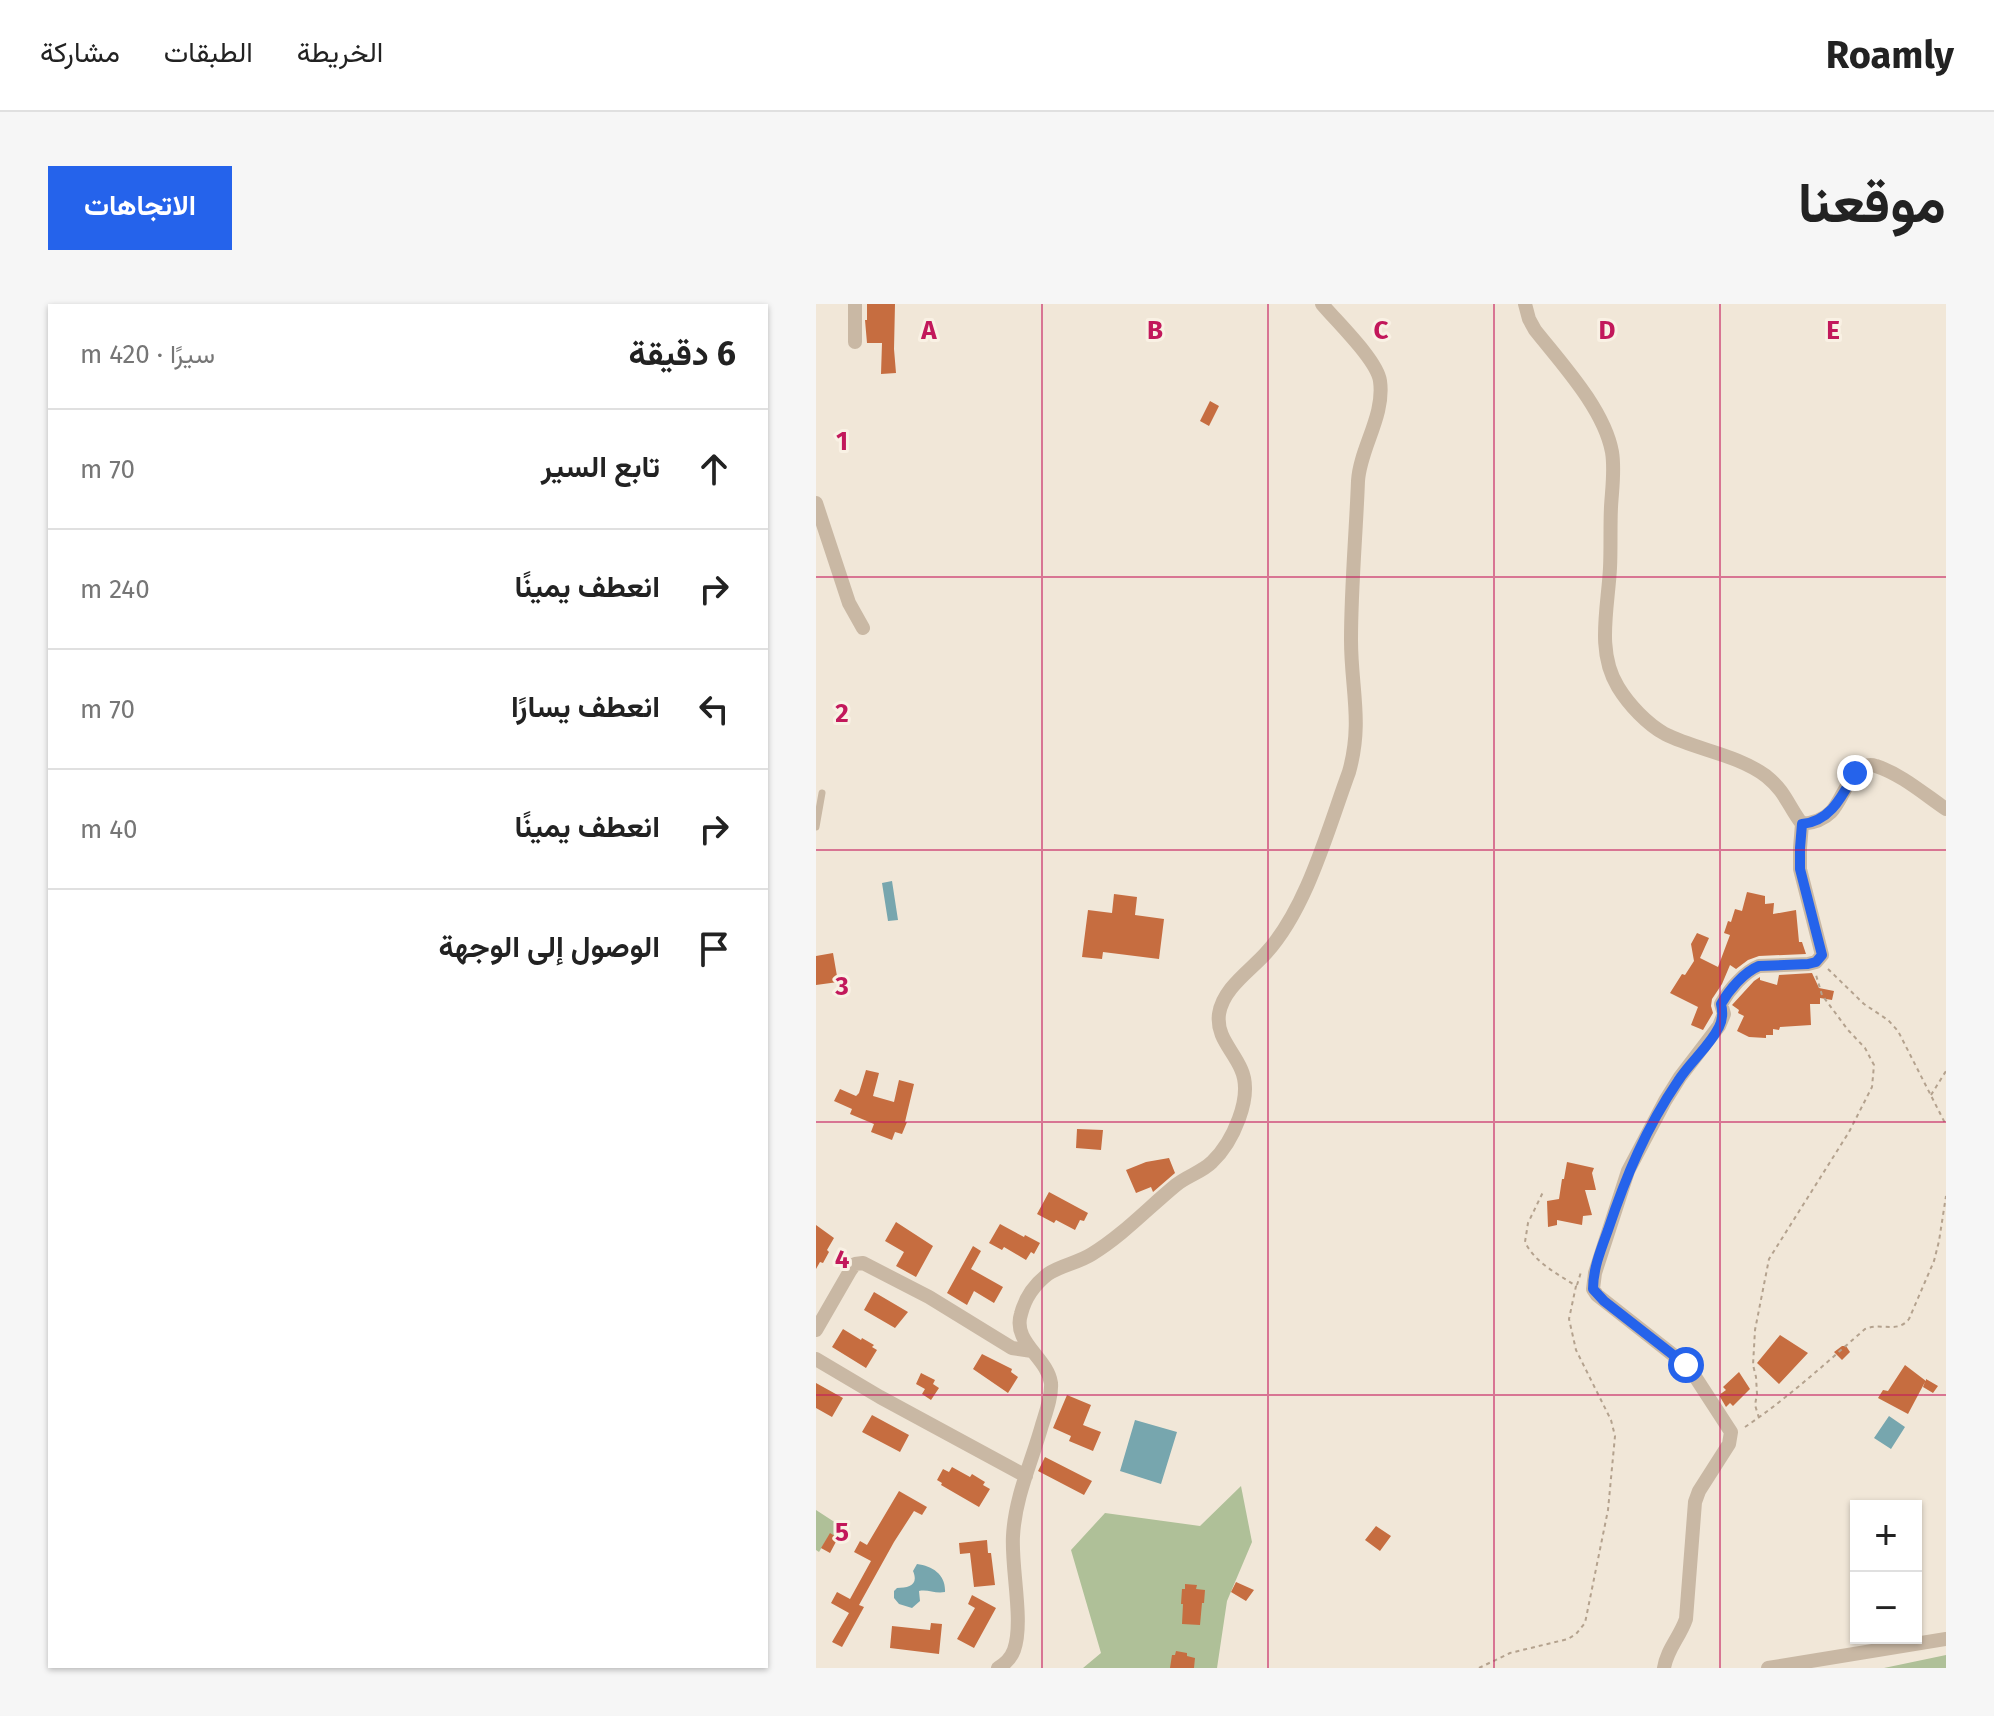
<!DOCTYPE html>
<html lang="ar">
<head>
<meta charset="utf-8">
<style>
	body { margin:0; font-family:"Fira Sans",Vazirmatn,sans-serif; background:#f6f6f6; color:#222; direction:rtl }
	.controls { position:absolute; right:24px; bottom:24px; display:grid; overflow:hidden; border-radius:0px; box-shadow:0 2px 6px #0004 }
	.controls button { width:72px; height:72px; display:grid; place-items:center; padding:0; border:0; border-bottom:2px solid #e0e0e0; background:#fff; color:#222; font:40px sans-serif }
	.stop { position:absolute; width:24px; height:24px; margin:-18px; border:6px solid #2563eb; border-radius:50%; background:#fff }
	.stop.end { background:#2563eb; border-color:#fff; box-shadow:0 2px 8px #0008 }
	.list { margin:0; padding:0; list-style:none }
	h2 { display:flex; justify-content:space-between; align-items:center; height:104px; margin:0; padding:0 32px; font-size:34px }
	h2 small { font-size:26px; font-weight:400; color:#767676 }
	.list li { display:grid; grid-template-columns:52px 1fr auto; gap:24px; align-items:center; box-sizing:border-box; height:120px; padding:0 32px; border-top:2px solid #e0e0e0 }
	.list b { display:block; font-size:30px; white-space:nowrap }
	.list em { font-size:26px; font-style:normal; color:#767676 }
	.icon { flex:none; width:44px; height:44px; fill:none; stroke:currentColor; stroke-width:2; stroke-linecap:round; stroke-linejoin:round }
	.map { position:relative; flex:none; width:1130px; height:1364px; overflow:hidden; direction:ltr; border-radius:0px }
	header { display:flex; align-items:center; gap:48px; box-sizing:border-box; height:112px; padding:0 40px; background:#fff; border-bottom:2px solid #e0e0e0 }
	header strong { font-size:38px }
	nav { display:flex; gap:44px; margin-inline-start:auto; font-size:28px }
	.intro { display:flex; align-items:center; justify-content:space-between; box-sizing:border-box; height:192px; padding:0 48px }
	h1 { margin:0; font-size:56px }
	.button { padding:20px 36px; border-radius:0px; background:#2563eb; color:#fff; font-size:28px; font-weight:700 }
	main { display:flex; gap:48px; padding:0 48px }
	aside { flex:1; background:#fff; border-radius:0px; box-shadow:0 2px 6px #0004 }
	.map>svg:first-child { display:block }
	.green { fill:#afc098 }
	.water { fill:#77a6ae }
	.building { fill:#c66d40 }
	.lines { fill:none; stroke-linecap:round; stroke-linejoin:round }
	.path { stroke:#b4a28e; stroke-width:2; stroke-dasharray:4 4; stroke-linecap:butt }
	.lane { stroke:#c9b8a4; stroke-width:7 }
	.street { stroke:#c9b8a4; stroke-width:14 }
	.route { stroke:#2563eb; stroke-width:10 }
	.grid { fill:none; stroke:#c2185b; stroke-width:2; stroke-opacity:0.55 }
	.grid-label { font-size:26px; text-anchor:middle; font-weight:bold; fill:#c2185b; stroke:#f9f1e4; stroke-width:6; stroke-linejoin:round; paint-order:stroke }
</style>
</head>
<body>
<header>
<strong>Roamly</strong>
<nav><a>الخريطة</a><a>الطبقات</a><a>مشاركة</a></nav>
</header>
<div class="intro"><h1>موقعنا</h1><a class="button">الاتجاهات</a></div>
<main>
<div class="map">
<svg width="1130" height="1364" viewBox="0 0 1130 1364">
	<rect width="100%" height="100%" fill="#f1e7d8"/>
	<path class="green" d="M425,1182L436,1238L411,1297L401,1364H267L285,1349L255,1246L289,1209L384,1222Z
		M0,1206L20,1219L19,1221L29,1227L24,1235L14,1230L3,1248L0,1246Z
		M1130,1351V1364H1068Z"/>
	<path class="water" d="M76,577L82,616L72,617L66,579Z
		M1073,1112L1089,1123L1075,1145L1058,1134Z
		M319,1116L361,1128L345,1180L304,1167Z
		M101,1260C117,1262 130,1271 129,1288C119,1290 112,1285 103,1287L104,1297L96,1304L83,1300L78,1294V1287L81,1284C93,1284 103,1281 97,1267Z"/>
	<path class="building" d="M51,0H79L78,45L80,69L65,70L66,39H51L49,16H51Z
		M394,97L403,102L393,122L384,117Z
		M931,588L949,592V600L958,599L957,610L980,606L983,638H986L990,650L943,652L932,656L920,665L914,661L906,680L896,695L895,702L897,709L887,726L875,721L882,703L854,689L866,670L869,671L878,657L875,640L881,629L893,634L884,654L902,663L914,631L908,629L912,617L915,618L919,605L926,607Z
		M298,590L321,593L319,611L348,615L343,655L287,648L286,655L266,653L272,606L296,609Z
		M17,649L22,678L0,681V652Z
		M996,669L1003,684L1018,687L1016,696L1004,694V700H994L995,721L964,723L963,726L957,725V731H950V734L933,733L921,727L928,712L922,709L923,706L916,701L938,677L944,673V676L961,681L963,671Z
		M50,766L63,769L57,792L78,798L83,776L98,780L89,818H91L86,830L79,828L76,836L55,828L58,820L34,810L36,805L18,797L24,785L40,792L43,789Z
		M261,825L287,826L285,846L260,844Z
		M353,854L359,869L337,888L335,883L320,889L310,866L330,858Z
		M751,858L778,864L776,869L780,886H769L776,911L767,912L766,921L741,916V921L732,923L731,897L743,895L746,875H748Z
		M233,888L272,909L268,917L264,916L259,926L240,916L238,919L221,910Z
		M80,918L117,942L100,973L80,962L88,948L69,937Z
		M184,920L208,933L209,931L224,939L218,950L215,948L210,956L188,943L186,946L173,939Z
		M0,921L18,934L11,946L13,948L7,959L4,958L0,965Z
		M157,942L165,947L155,965L187,983L178,999L158,987L151,1001L131,989Z
		M58,988L92,1008L79,1024L48,1006Z
		M27,1025L45,1036L46,1034L58,1041L56,1043L61,1046L50,1064L16,1043Z
		M964,1031L992,1049L963,1080L941,1059Z
		M1026,1042H1030L1034,1048L1026,1056L1018,1048Z
		M166,1050L196,1065L195,1068L202,1073L192,1089L157,1065Z
		M1089,1061L1110,1077V1075L1122,1082L1117,1089L1107,1083L1109,1078L1092,1110L1062,1094L1067,1086L1072,1087Z
		M923,1068L934,1085L917,1102L914,1099L910,1103L903,1091L910,1086L907,1083Z
		M105,1069L119,1076L117,1080L123,1084L115,1096L106,1090L109,1085L100,1080Z
		M0,1079L27,1094L16,1113L0,1104Z
		M251,1091L275,1101L267,1121L285,1128L277,1147L253,1137L255,1132L237,1124Z
		M56,1111L93,1131L84,1148L46,1128Z
		M229,1153L276,1177L268,1191L222,1167Z
		M136,1163L154,1173L156,1170L169,1178L167,1181L174,1185L163,1203L125,1181L126,1179L121,1176L127,1165L133,1168Z
		M83,1187L111,1203L106,1211L98,1207L78,1238L43,1301L48,1303L26,1343L16,1338L33,1309L15,1299L21,1288L34,1295L55,1257L38,1248L44,1237L51,1241Z
		M560,1222L575,1232L564,1247L549,1236Z
		M14,1229L22,1234L14,1249L5,1244Z
		M171,1236L172,1249H175L179,1281L158,1283L154,1249L144,1250L143,1239Z
		M420,1278L438,1286L430,1297L415,1288Z
		M369,1280L381,1281L380,1285L389,1286L388,1299H386L384,1321L366,1320L367,1300H365L366,1285H369Z
		M156,1291L180,1304L158,1344L141,1335L159,1304L152,1300Z
		M115,1319L126,1320L123,1350L74,1344L76,1322L114,1326Z
		M360,1347L371,1349V1352L379,1354L378,1364H354L356,1351H359Z"/>
	<g class="lines">
		<path class="path" d="M1012,665L1048,700L1072,716L1082,727L1130,821
			M1115,791L1130,767
			M761,981L765,968
			M943,1114L939,1101L941,1090L940,1073L937,1061L939,1026L953,955L1033,828L1056,783L1058,761L1049,744L1032,726L1006,691L1000,671
			M929,1123C972,1094 1010,1059 1049,1025C1065,1018 1081,1030 1093,1015L1118,957L1123,937L1130,892
			M663,1364L694,1349L752,1335L760,1330L769,1319L792,1206L799,1132L795,1116L760,1046L753,1015L760,982C742,970 719,959 709,938L712,919L728,886"/>
		<path class="lane" d="M0,523L6,489"/>
		<path class="street" d="M39,0V38
			M709,0L713,15L719,26C746,60 788,105 796,148C799,166 796,185 795,203C794,223 795,244 794,264C792,304 780,347 802,383C813,401 831,420 849,430C881,446 920,450 950,472C970,488 972,502 986,520C997,519 1007,516 1015,508C1028,495 1037,454 1060,462C1085,470 1108,490 1130,505
			M0,199L33,299L47,324
			M0,1026L34,967L39,960L47,959L113,993L196,1044L216,1047
			M0,1055L64,1093L210,1172
			M182,1364C189,1360 195,1354 198,1346C208,1318 195,1264 197,1232C199,1193 216,1157 226,1121C230,1108 236,1092 235,1079C231,1053 196,1038 205,1010C209,994 219,980 232,970C245,961 262,959 276,950C307,931 332,904 360,881C371,872 386,868 396,858C416,839 438,793 425,765C417,746 400,733 403,710C407,684 434,667 450,649C491,604 512,525 533,468C547,418 535,385 535,336C535,283 540,230 542,177C544,144 569,112 564,77C561,56 521,18 506,0
			M848,1364C851,1345 864,1333 870,1315L879,1198L883,1187L913,1140L915,1128L878,1071L870,1061L781,991L777,985L779,969L812,867L849,797L864,773L903,722L908,710L905,700C913,686 928,668 943,662L992,660L1000,658L1006,651L984,565V544L986,520
			M952,1364L1130,1335"/>
	</g>
	<g class="lines">
		<path class="route" d="M870,1061L788,997L777,985C777,965 785,945 792,926C810,872 830,824 862,777C874,758 893,743 903,723C907,715 907,708 905,700C913,686 928,668 943,662L992,660L1000,658L1006,651L984,565V544L986,520C1015,517 1026,492 1039,469"/>
	</g>
	<path class="grid" d="M226,0V1364M452,0V1364M678,0V1364M904,0V1364M0,273H1130M0,546H1130M0,818H1130M0,1091H1130"/>
	<g class="grid-label">
		<text x="113" y="35">A</text>
		<text x="339" y="35">B</text>
		<text x="565" y="35">C</text>
		<text x="791" y="35">D</text>
		<text x="1017" y="35">E</text>
		<text x="26" y="146">1</text>
		<text x="26" y="418">2</text>
		<text x="26" y="691">3</text>
		<text x="26" y="964">4</text>
		<text x="26" y="1237">5</text>
	</g>
</svg>
<div class="controls">
<button>+</button>
<button>−</button>
</div>
<div class="stop" style="left:870px;top:1061px"></div>
<div class="stop end" style="left:1039px;top:469px"></div>
</div>
<aside>
<h2>6 دقيقة<small>سيرًا · 420 m</small></h2>
<ul class="list">
<li><svg class="icon" aria-label="ahead" viewBox="0 0 24 24"><path d="M12 20V5M6 11l6-6 6 6"/></svg><div><b>تابع السير</b></div><em>70 m</em></li>
<li><svg class="icon" aria-label="right" viewBox="0 0 24 24"><path d="M7 20v-9h11M14 6l5 5-5 5"/></svg><div><b>انعطف يمينًا</b></div><em>240 m</em></li>
<li><svg class="icon" aria-label="left" viewBox="0 0 24 24"><path d="M17 20v-9H6M10 6l-5 5 5 5"/></svg><div><b>انعطف يسارًا</b></div><em>70 m</em></li>
<li><svg class="icon" aria-label="right" viewBox="0 0 24 24"><path d="M7 20v-9h11M14 6l5 5-5 5"/></svg><div><b>انعطف يمينًا</b></div><em>40 m</em></li>
<li><svg class="icon" aria-label="arrive" viewBox="0 0 24 24"><path d="M6 21V4h12l-3 4 3 4H6"/></svg><div><b>الوصول إلى الوجهة</b></div></li>
</ul>
</aside>
</main>
</body>
</html>
